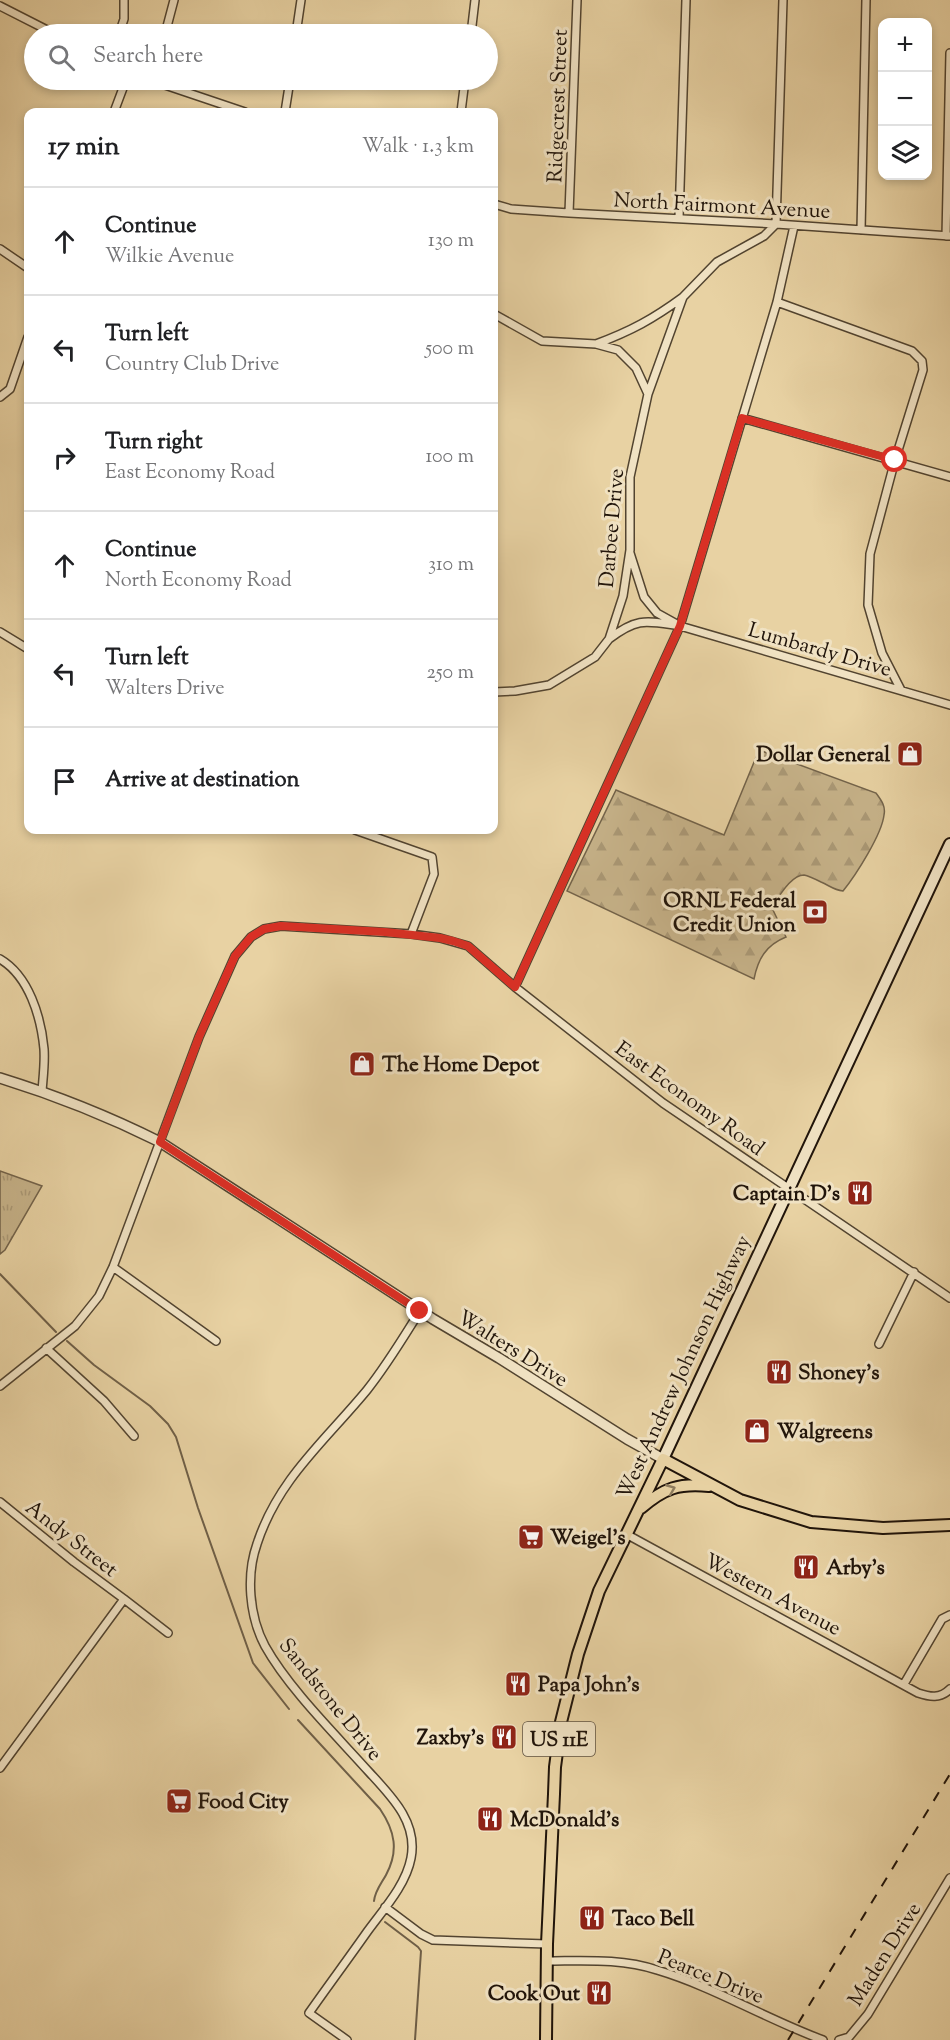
<!DOCTYPE html>
<html lang="en">
<head>
<meta charset="utf-8">
<style>
	body { margin:0; font-family:"Sorts Mill Goudy",serif; background:#f6f6f6; color:#202124 }
	.controls { position:absolute; right:18px; top:18px; display:grid; overflow:hidden; border-radius:12px; box-shadow:0 3px 9px #0003 }
	.controls button { width:54px; height:54px; display:grid; place-items:center; padding:0; border:0; border-bottom:2px solid #e0e0e0; background:#fff; color:#202124; font:30px sans-serif }
	.stop { position:absolute; width:18px; height:18px; margin:-14px; border:4px solid #d93025; border-radius:50%; background:#fff }
	.stop.end { background:#d93025; border-color:#fff; box-shadow:0 2px 6px #0008 }
	.list { margin:0; padding:0; list-style:none }
	h2 { display:flex; justify-content:space-between; align-items:center; height:78px; margin:0; padding:0 24px; font-size:26px }
	h2 small { font-size:20px; font-weight:400; color:#757577 }
	.list li { display:grid; grid-template-columns:39px 1fr auto; gap:18px; align-items:center; box-sizing:border-box; height:108px; padding:0 24px; border-top:2px solid #e0e0e0 }
	.list b { display:block; font-size:22px; white-space:nowrap }
	.list p { margin:0; font-size:20px; white-space:nowrap; color:#757577 }
	.list em { font-size:20px; font-style:normal; color:#757577 }
	.icon { flex:none; width:33px; height:33px; fill:none; stroke:currentColor; stroke-width:2; stroke-linecap:round; stroke-linejoin:round }
	.map { position:relative; flex:none; width:950px; height:2040px; overflow:hidden }
	.search { position:absolute; background:#fff; box-shadow:0 3px 9px #0003; left:24px; top:24px; width:474px; height:66px; display:flex; align-items:center; gap:15px; box-sizing:border-box; padding:0 21px; border-radius:33px; color:#757577; font-size:22px }
	.panel { position:absolute; background:#fff; box-shadow:0 3px 9px #0003; left:24px; top:108px; width:474px; height:726px; border-radius:12px }
	.map>svg:first-child { display:block }
	.grass { fill:url(#grass-tufts); stroke:#73634a; stroke-width:1.5 }
	.forest { fill:url(#forest-firs); stroke:#73634a; stroke-width:1.5 }
	.lines { fill:none; stroke-linecap:round; stroke-linejoin:round }
	.stream { stroke:#6f5f47; stroke-width:2 }
	.minor-casing { stroke:#524430; stroke-width:10 }
	.tertiary-casing { stroke:#524430; stroke-width:12 }
	.secondary-casing { stroke:#20140a; stroke-width:14 }
	.primary-casing { stroke:#20140a; stroke-width:14 }
	.minor { stroke:#f0e2c3; stroke-width:7 }
	.tertiary { stroke:#f0e2c3; stroke-width:9 }
	.secondary { stroke:#f0e2c3; stroke-width:10 }
	.primary { stroke:#e8d2a3; stroke-width:10 }
	.rail { stroke:#20140a; stroke-width:2; stroke-dasharray:10 10; stroke-linecap:butt }
	.oneway { stroke:#8e7c5e }
	.route { stroke:#d93025; stroke-width:8 }
	.labels { text-anchor:middle; stroke-width:6; stroke-linejoin:round; paint-order:stroke }
	.shield { fill:#f0e2c3; stroke:#5e5242; stroke-width:1.5 }
	.shield-label { font-size:20px; font-weight:bold; fill:#20140a }
	.street-label { font-size:21px; fill:#20140a; stroke:#f0e2c3 }
	.poi-label { font-size:21px; font-weight:bold; fill:#20140a; stroke:#f0e2c3; text-anchor:start }
</style>
</head>
<body>
<div class="map">
<svg width="950" height="2040" viewBox="0 0 950 2040">
	<defs>
		<pattern id="grass-tufts" width="24" height="20" patternUnits="userSpaceOnUse" patternTransform="scale(1.5)"><rect width="24" height="20" fill="#c6b289"/><path d="M3 7l-1-3M5 7V3M7 7l1-3M15 17l-1-3M17 17v-4M19 17l1-3" fill="none" stroke="#aa9875"/></pattern>
		<pattern id="forest-firs" width="22" height="20" patternUnits="userSpaceOnUse" patternTransform="scale(1.5)"><rect width="22" height="20" fill="#c6b289"/><path d="M5 1l3.5 6h-7zM16 11l3.5 6h-7z" fill="#aa9875"/></pattern>
	</defs>
	<rect width="100%" height="100%" fill="#e8d2a3"/>
	<filter id="stains"><feTurbulence type="fractalNoise" baseFrequency=".00333" numOctaves="4"/><feColorMatrix values="0 0 0 0 .2 0 0 0 0 .09 0 0 0 0 .02 0 0 0 .5 -.17"/></filter>
	<radialGradient id="worn" r=".72"><stop offset=".6" stop-color="#630" stop-opacity="0"/><stop offset="1" stop-color="#630" stop-opacity=".3"/></radialGradient>
	<path class="grass" d="M0,1171L42,1186L5,1250L0,1254Z"/>
	<path class="forest" d="M759,750L876,793C881,800 886,806 884,815C882,834 856,875 843,891C834,890 830,886 821,882C817,880 809,876 804,875C791,875 777,899 772,908L786,937C766,945 758,959 754,979L567,891L616,790L724,835Z"/>
	<g class="lines">
		<path class="stream" d="M0,1274L56,1332
			M67,1341L94,1365L150,1406L168,1424L176,1437L198,1508L253,1663L289,1709
			M298,1720L380,1809C395,1831 399,1851 386,1875C381,1884 375,1891 374,1901
			M385,1922L418,1947L421,1951L415,2040"/>
		<defs>
			<path id="minor" d="M0,6L55,34
				M119,34L124,19V0
				M165,34L174,0
				M296,34L301,0
				M471,34L475,0
				M150,80L245,112
				M114,112L126,80
				M285,112L290,80
				M461,112L465,80
				M494,204L511,209L569,213L776,224L950,236
				M569,213L577,0
				M679,218L686,0
				M776,224L783,0
				M861,230L866,0
				M946,236L950,53
				M0,249L28,268
				M777,302L912,351L922,361L923,370L895,460L870,554L868,605L882,653L901,690
				M494,314L542,341L596,344L618,350L636,368L648,394
				M596,344C631,331 653,319 683,297
				M0,397L10,389L28,337
				M742,418L950,477
				M630,553L644,597L657,613L675,623
				M0,632L28,649
				M609,639C638,617 646,621 680,626L950,705
				M494,692L515,691L549,685L595,657L609,639L623,596L630,550V477L648,394L683,297L717,262L764,236L776,224
				M355,830L432,857L434,874L411,934
				M0,959C29,976 41,1017 44,1049C45,1063 43,1078 42,1091
				M515,987L680,626L777,302L794,226
				M113,1267L216,1341
				M879,1344L914,1272
				M46,1348L104,1401L134,1436
				M0,1386L75,1326L99,1296L113,1267L199,1037L235,956L251,937L264,929L281,926L411,934L440,938L468,946L515,987L663,1103L950,1298
				M0,1502L74,1562L124,1599
				M626,1534L918,1693C930,1697 940,1699 950,1689
				M904,1684L942,1619L950,1615
				M0,1768L124,1599L168,1633
				M385,1907L421,1934L433,1940L547,1944
				M546,1961C583,1961 621,1958 657,1970C714,1987 766,2019 823,2040
				M347,2040L309,2013C328,1986 348,1959 367,1932C383,1910 406,1885 411,1858C418,1822 391,1796 369,1772C336,1735 289,1689 265,1646C249,1616 246,1575 257,1544C278,1479 325,1441 367,1390C387,1365 403,1338 420,1311
				M839,2040L849,2037L868,2014L950,1878"/>
			<path id="tertiary" d="M0,1078C55,1095 108,1116 160,1142L433,1319L499,1358L627,1439L663,1459"/>
			<path id="secondary" d="M663,1459L950,844"/>
			<path id="primary" d="M641,1508C664,1488 679,1483 709,1486
				M546,2040L547,1944L554,1794L555,1767L561,1722L578,1654L599,1591L663,1459L740,1500L811,1522L883,1528L950,1525"/>
		</defs>
		<use href="#minor" class="minor-casing"/>
		<use href="#tertiary" class="tertiary-casing"/>
		<use href="#secondary" class="secondary-casing"/>
		<use href="#primary" class="primary-casing"/>
		<use href="#minor" class="minor"/>
		<use href="#tertiary" class="tertiary"/>
		<use href="#secondary" class="secondary"/>
		<use href="#primary" class="primary"/>
		<path class="rail" d="M788,2040L950,1774"/>
	</g>
	<defs><path id="oneway-chevron" d="M-2-3.5L2.5 0L-2 3.5" fill="none" stroke-width="1.6" stroke-linecap="round" stroke-linejoin="round" transform="scale(1.5)"/></defs>
	<use class="oneway" href="#oneway-chevron" transform="translate(671 1489) rotate(-22)"/>
	<g class="lines">
		<path class="route" d="M420,1311L160,1142L199,1037L235,956L251,937L264,929L281,926L385,932L440,938L453,941L468,946L515,987L680,626L742,418L895,460"/>
	</g>
	<defs>
		<symbol id="shop-square" viewBox="-11 -11 22 22"><rect x="-9" y="-9" width="18" height="18" rx="4" fill="#8f2418" stroke="#f0e2c3"/><path d="M-5-2.5h2.3a2.7 3.5 0 0 1 5.4 0H5L5.5 6h-11ZM-1.5-2.5h3a1.5 2.3 0 0 0-3 0Z" fill="#fff"/></symbol>
		<symbol id="bank-square" viewBox="-11 -11 22 22"><rect x="-9" y="-9" width="18" height="18" rx="4" fill="#8f2418" stroke="#f0e2c3"/><path d="M-6-4H6V4H-6ZM0-2.3a2.3 2.3 0 1 0 0 4.6a2.3 2.3 0 1 0 0-4.6Z" fill="#fff"/></symbol>
		<symbol id="restaurant-square" viewBox="-11 -11 22 22"><rect x="-9" y="-9" width="18" height="18" rx="4" fill="#8f2418" stroke="#f0e2c3"/><path d="M-5-6h1v4h1v-4h1v4h1v-4h1v5L-1.5 .5V6h-2V.5L-5-1ZM5-6V6H3V1.5H1.5Q1.5-4 5-6Z" fill="#fff"/></symbol>
		<symbol id="supermarket-square" viewBox="-11 -11 22 22"><rect x="-9" y="-9" width="18" height="18" rx="4" fill="#8f2418" stroke="#f0e2c3"/><path d="M-6-5.5h2.5l.6 2H6L4.5 2H-2.5L-4.4-4H-6ZM-1.5 3.2a1.3 1.3 0 1 0 .1 0ZM3 3.2a1.3 1.3 0 1 0 .1 0Z" fill="#fff"/></symbol>
	</defs>
	<g fill-rule="evenodd">
		<use href="#shop-square" x="895" y="739" width="30" height="30"/>
		<use href="#bank-square" x="800" y="897" width="30" height="30"/>
		<use href="#shop-square" x="347" y="1049" width="30" height="30"/>
		<use href="#restaurant-square" x="845" y="1178" width="30" height="30"/>
		<use href="#restaurant-square" x="764" y="1357" width="30" height="30"/>
		<use href="#shop-square" x="742" y="1416" width="30" height="30"/>
		<use href="#supermarket-square" x="516" y="1522" width="30" height="30"/>
		<use href="#restaurant-square" x="791" y="1552" width="30" height="30"/>
		<use href="#restaurant-square" x="503" y="1669" width="30" height="30"/>
		<use href="#restaurant-square" x="489" y="1722" width="30" height="30"/>
		<use href="#supermarket-square" x="164" y="1786" width="30" height="30"/>
		<use href="#restaurant-square" x="475" y="1804" width="30" height="30"/>
		<use href="#restaurant-square" x="577" y="1903" width="30" height="30"/>
		<use href="#restaurant-square" x="584" y="1978" width="30" height="30"/>
	</g>
	<g class="labels">
		<rect class="shield" x="523" y="1722" width="72" height="34" rx="4.5"/>
		<g class="shield-label">
			<text x="559" y="1746">US 11E</text>
		</g>
		<g class="street-label">
			<text transform="translate(557 106) rotate(-88)" y="7">Ridgecrest Street</text>
			<text transform="translate(722 205) rotate(3)" y="7">North Fairmont Avenue</text>
			<text transform="translate(611 528) rotate(-85)" y="7">Darbee Drive</text>
			<text transform="translate(820 649) rotate(16)" y="7">Lumbardy Drive</text>
			<text transform="translate(690 1098) rotate(36)" y="7">East Economy Road</text>
			<text transform="translate(513 1348) rotate(32)" y="7">Walters Drive</text>
			<text transform="translate(683 1367) rotate(-65)" y="7">West Andrew Johnson Highway</text>
			<text transform="translate(72 1538) rotate(38)" y="7">Andy Street</text>
			<text transform="translate(773 1594) rotate(28)" y="7">Western Avenue</text>
			<text transform="translate(331 1699) rotate(51)" y="7">Sandstone Drive</text>
			<text transform="translate(884 1954) rotate(-58)" y="7">Maden Drive</text>
			<text transform="translate(711 1976) rotate(22)" y="7">Pearce Drive</text>
		</g>
		<g class="poi-label">
			<text x="890" y="761" text-anchor="end">Dollar General</text>
			<text x="796" y="907" text-anchor="end">ORNL Federal<tspan x="796" dy="24">Credit Union</tspan></text>
			<text x="382" y="1071">The Home Depot</text>
			<text x="840" y="1200" text-anchor="end">Captain D's</text>
			<text x="798" y="1379">Shoney's</text>
			<text x="777" y="1438">Walgreens</text>
			<text x="550" y="1544">Weigel's</text>
			<text x="826" y="1574">Arby's</text>
			<text x="538" y="1691">Papa John's</text>
			<text x="484" y="1744" text-anchor="end">Zaxby's</text>
			<text x="198" y="1808">Food City</text>
			<text x="510" y="1826">McDonald's</text>
			<text x="612" y="1925">Taco Bell</text>
			<text x="580" y="2000" text-anchor="end">Cook Out</text>
		</g>
	</g>
	<rect width="100%" height="100%" filter="url(#stains)"/>
	<rect width="100%" height="100%" fill="url(#worn)"/>
</svg>
<div class="controls">
<button>+</button>
<button>−</button>
<button><svg class="icon" aria-label="layers" viewBox="0 0 24 24"><path d="M12 4l9 5-9 5-9-5zM3 14l9 5 9-5"/></svg></button>
</div>
<div class="stop" style="left:895px;top:460px"></div>
<div class="stop end" style="left:420px;top:1311px"></div>
<div class="search"><svg class="icon" aria-label="search" viewBox="0 0 24 24"><circle cx="10" cy="10" r="6"/><path d="M15 15l6 6"/></svg>Search here</div>
<section class="panel">
<h2>17 min<small>Walk · 1.3 km</small></h2>
<ul class="list">
<li><svg class="icon" aria-label="ahead" viewBox="0 0 24 24"><path d="M12 20V5M6 11l6-6 6 6"/></svg><div><b>Continue</b><p>Wilkie Avenue</p></div><em>130 m</em></li>
<li><svg class="icon" aria-label="left" viewBox="0 0 24 24"><path d="M17 20v-9H6M10 6l-5 5 5 5"/></svg><div><b>Turn left</b><p>Country Club Drive</p></div><em>500 m</em></li>
<li><svg class="icon" aria-label="right" viewBox="0 0 24 24"><path d="M7 20v-9h11M14 6l5 5-5 5"/></svg><div><b>Turn right</b><p>East Economy Road</p></div><em>100 m</em></li>
<li><svg class="icon" aria-label="ahead" viewBox="0 0 24 24"><path d="M12 20V5M6 11l6-6 6 6"/></svg><div><b>Continue</b><p>North Economy Road</p></div><em>310 m</em></li>
<li><svg class="icon" aria-label="left" viewBox="0 0 24 24"><path d="M17 20v-9H6M10 6l-5 5 5 5"/></svg><div><b>Turn left</b><p>Walters Drive</p></div><em>250 m</em></li>
<li><svg class="icon" aria-label="arrive" viewBox="0 0 24 24"><path d="M6 21V4h12l-3 4 3 4H6"/></svg><div><b>Arrive at destination</b></div></li>
</ul>
</section>
</div>
</body>
</html>
